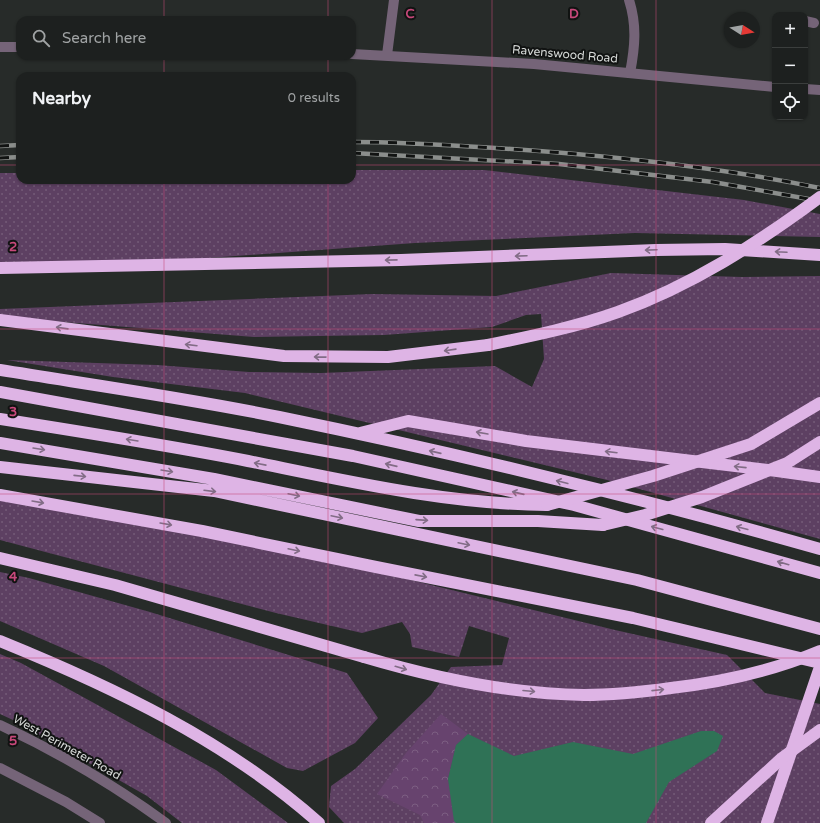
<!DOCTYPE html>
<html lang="en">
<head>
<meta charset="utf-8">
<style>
	body { margin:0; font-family:"Varela Round",sans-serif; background:#2a2d2c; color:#f1f3f6 }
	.controls { position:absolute; right:12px; top:12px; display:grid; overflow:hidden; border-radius:8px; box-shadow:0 1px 3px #0004 }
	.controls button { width:36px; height:36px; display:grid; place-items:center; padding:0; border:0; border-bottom:1px solid #3b3e3d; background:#1d201f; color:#f1f3f6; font:20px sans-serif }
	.compass { position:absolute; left:724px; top:12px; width:36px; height:36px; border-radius:50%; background:#1d201f; box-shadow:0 1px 3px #0004; rotate:101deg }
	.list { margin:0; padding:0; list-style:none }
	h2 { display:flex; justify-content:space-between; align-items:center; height:52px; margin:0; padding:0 16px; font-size:17px }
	h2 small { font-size:13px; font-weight:400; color:#a0a3a4 }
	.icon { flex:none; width:22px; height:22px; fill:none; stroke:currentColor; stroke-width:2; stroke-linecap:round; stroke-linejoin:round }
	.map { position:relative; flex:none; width:820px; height:823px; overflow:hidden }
	.search { position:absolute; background:#1d201f; box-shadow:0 1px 3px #0004; left:16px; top:16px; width:340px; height:44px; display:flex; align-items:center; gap:10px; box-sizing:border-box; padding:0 14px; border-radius:12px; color:#a0a3a4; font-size:15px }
	.panel { position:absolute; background:#1d201f; box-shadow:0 1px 3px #0004; left:16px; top:72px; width:340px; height:112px; border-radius:12px }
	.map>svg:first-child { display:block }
	.grass { fill:url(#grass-dots) }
	.forest { fill:url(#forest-crowns) }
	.water { fill:#2f7256 }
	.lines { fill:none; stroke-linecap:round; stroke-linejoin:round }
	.minor { stroke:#756478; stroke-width:10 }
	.highway { stroke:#deb4e5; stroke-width:12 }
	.rail-casing { stroke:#8b8e8c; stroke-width:4.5 }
	.rail { stroke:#111312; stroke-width:3; stroke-dasharray:9; stroke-linecap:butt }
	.highway-bridge { stroke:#deb4e5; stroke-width:12 }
	.oneway { stroke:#826c86 }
	.grid { fill:none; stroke:#c7487a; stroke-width:1; stroke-opacity:0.55 }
	.labels { text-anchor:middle; stroke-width:4; stroke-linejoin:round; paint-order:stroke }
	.street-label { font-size:12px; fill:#d6d9d7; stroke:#111312 }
	.grid-label { font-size:13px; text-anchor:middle; font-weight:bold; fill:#c7487a; stroke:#111312; stroke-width:4; stroke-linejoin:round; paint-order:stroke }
</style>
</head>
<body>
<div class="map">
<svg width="820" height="823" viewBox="0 0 820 823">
	<defs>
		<pattern id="grass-dots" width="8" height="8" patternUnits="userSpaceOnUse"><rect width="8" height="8" fill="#5d4062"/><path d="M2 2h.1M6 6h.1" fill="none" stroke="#745b78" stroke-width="1.8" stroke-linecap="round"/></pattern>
		<pattern id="forest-crowns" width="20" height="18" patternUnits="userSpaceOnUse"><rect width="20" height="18" fill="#67436e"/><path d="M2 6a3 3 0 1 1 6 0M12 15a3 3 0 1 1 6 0" fill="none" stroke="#7c5e82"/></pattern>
	</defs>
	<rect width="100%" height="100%" fill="#272b29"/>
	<path class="grass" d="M352,170H484L744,200L820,214V237L635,233L415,243L125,264L0,267V173H20V180H352Z
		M611,273L742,277L820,276V539L607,480L245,393L113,377L7,360L157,365L249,372L321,373L495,366L532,387L544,359L541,314L526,315L492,327L384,335L254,337L0,317V309L372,294L496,296Z
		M0,499L106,514L370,570L615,630L727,655L765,693L820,704V823H344L329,807L331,786L355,769L431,695L451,667L502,665L509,638L469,626L459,657L412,647L410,634L402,622L362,633L276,613L0,540Z
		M0,572L29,578L150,612L347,673L378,718L355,743L303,771L287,768L104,666L0,621Z
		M0,654L21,663L216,770L288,823H182L147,796L13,720L0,714Z"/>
	<path class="forest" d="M441,714L468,734L456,745L448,779L456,823H424L420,815L377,794L406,753Z"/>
	<path class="water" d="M701,731H714L723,736L717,751L669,782L646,823H456L454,821L448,779L456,745L468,734L514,756L573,742L633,754Z"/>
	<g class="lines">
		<path class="minor" d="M629,0C637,25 635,47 630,73
			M805,21L814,23
			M0,47H20
			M352,54L534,64L775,87
			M387,55L394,0
			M805,89L820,90
			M0,725C58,752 114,785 166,823
			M0,768L66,802L100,823"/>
		<path class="highway" d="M0,268L401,260L656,250L725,249L820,255
			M0,320L284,356L388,357L488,345
			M0,370C93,385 187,398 279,417C460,454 642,498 820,549
			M0,392L353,456L574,505L820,573
			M0,419C83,432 166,445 248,461C347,481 446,504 547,505
			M360,433L408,421L526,441L777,471L820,477
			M0,443L214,479L419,521H538L603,525
			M0,467L214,491L637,580L820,629
			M0,495L202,531L376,567L633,618L820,663
			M0,558L115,585L364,657
			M0,641C113,687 227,741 319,823
			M767,823L820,667"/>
		<defs>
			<path id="rail" d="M352,142C400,142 447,145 495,148C604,155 713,166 820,188
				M0,146L20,145
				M352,153L559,164L713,182L820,201
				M0,158L20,157"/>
		</defs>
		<use href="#rail" class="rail-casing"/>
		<use href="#rail" class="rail"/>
		<path class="highway-bridge" d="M488,345C532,336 576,327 618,312C691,286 758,243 820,197
			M547,505L653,476L751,444L820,403
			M603,525L645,515L702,497L787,463L820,442
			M364,657C435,678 509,694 584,695C613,695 642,692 671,688C723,682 772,671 820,651
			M711,823L782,758L820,730"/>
	</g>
	<defs><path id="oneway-shaft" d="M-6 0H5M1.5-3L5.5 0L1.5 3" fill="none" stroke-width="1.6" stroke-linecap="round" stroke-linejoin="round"/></defs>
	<g class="oneway">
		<use href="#oneway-shaft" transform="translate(651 250) rotate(178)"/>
		<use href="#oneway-shaft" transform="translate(781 252) rotate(-177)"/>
		<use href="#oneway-shaft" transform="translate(521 256) rotate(178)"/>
		<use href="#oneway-shaft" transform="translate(391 260) rotate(179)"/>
		<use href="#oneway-shaft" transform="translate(62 328) rotate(-172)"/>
		<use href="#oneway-shaft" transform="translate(191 345) rotate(-173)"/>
		<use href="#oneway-shaft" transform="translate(450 350) rotate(172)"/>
		<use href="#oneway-shaft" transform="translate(320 357) rotate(-179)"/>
		<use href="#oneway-shaft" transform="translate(482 433) rotate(-170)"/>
		<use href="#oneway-shaft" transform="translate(132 440) rotate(-171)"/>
		<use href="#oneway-shaft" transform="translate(39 449) rotate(9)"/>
		<use href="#oneway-shaft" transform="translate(435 452) rotate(-167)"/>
		<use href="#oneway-shaft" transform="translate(611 452) rotate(-173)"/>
		<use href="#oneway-shaft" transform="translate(260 464) rotate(-169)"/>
		<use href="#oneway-shaft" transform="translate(391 465) rotate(-167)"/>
		<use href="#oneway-shaft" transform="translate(740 467) rotate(-174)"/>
		<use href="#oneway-shaft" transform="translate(167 471) rotate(9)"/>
		<use href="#oneway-shaft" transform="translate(80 476) rotate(6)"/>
		<use href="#oneway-shaft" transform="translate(562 482) rotate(-166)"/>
		<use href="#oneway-shaft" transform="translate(210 491) rotate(7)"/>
		<use href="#oneway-shaft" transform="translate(518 493) rotate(-167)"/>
		<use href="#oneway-shaft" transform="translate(294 495) rotate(12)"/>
		<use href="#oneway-shaft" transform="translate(38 502) rotate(10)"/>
		<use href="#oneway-shaft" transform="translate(337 517) rotate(12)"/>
		<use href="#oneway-shaft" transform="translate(422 520) rotate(4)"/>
		<use href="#oneway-shaft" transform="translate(166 524) rotate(10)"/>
		<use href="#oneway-shaft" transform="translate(657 528) rotate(-165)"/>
		<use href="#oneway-shaft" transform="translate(742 528) rotate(-165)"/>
		<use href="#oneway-shaft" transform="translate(464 544) rotate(12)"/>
		<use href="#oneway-shaft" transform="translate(294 550) rotate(12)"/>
		<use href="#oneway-shaft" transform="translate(783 563) rotate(-164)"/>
		<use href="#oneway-shaft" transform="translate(421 576) rotate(11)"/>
		<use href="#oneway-shaft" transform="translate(401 668) rotate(16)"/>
		<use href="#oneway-shaft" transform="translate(658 690) rotate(-6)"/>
		<use href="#oneway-shaft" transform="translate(529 691) rotate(5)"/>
	</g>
	<path class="grid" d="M164,0V20M328,0V20M492,0V823M656,0V823M164,56V76M328,56V76M0,165H20M352,165H820M164,180V823M328,180V823M0,329H820M0,494H820M0,658H820"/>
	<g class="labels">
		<g class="street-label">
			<text transform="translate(565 54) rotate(5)" y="4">Ravenswood Road</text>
			<text transform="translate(67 747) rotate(29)" y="4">West Perimeter Road</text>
		</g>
	</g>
	<g class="grid-label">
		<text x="410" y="18">C</text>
		<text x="574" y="18">D</text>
		<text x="13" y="251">2</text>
		<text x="13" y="416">3</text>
		<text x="13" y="581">4</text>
		<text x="13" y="745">5</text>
	</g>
</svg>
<div class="controls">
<button>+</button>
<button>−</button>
<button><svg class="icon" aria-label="locate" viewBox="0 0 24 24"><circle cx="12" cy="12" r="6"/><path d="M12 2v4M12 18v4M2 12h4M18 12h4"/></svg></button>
</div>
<svg class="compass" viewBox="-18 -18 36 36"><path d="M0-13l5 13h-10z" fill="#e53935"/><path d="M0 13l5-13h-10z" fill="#a0a3a4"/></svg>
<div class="search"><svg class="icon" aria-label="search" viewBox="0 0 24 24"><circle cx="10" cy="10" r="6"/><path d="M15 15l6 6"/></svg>Search here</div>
<section class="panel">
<h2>Nearby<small>0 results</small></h2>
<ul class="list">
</ul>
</section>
</div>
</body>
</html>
